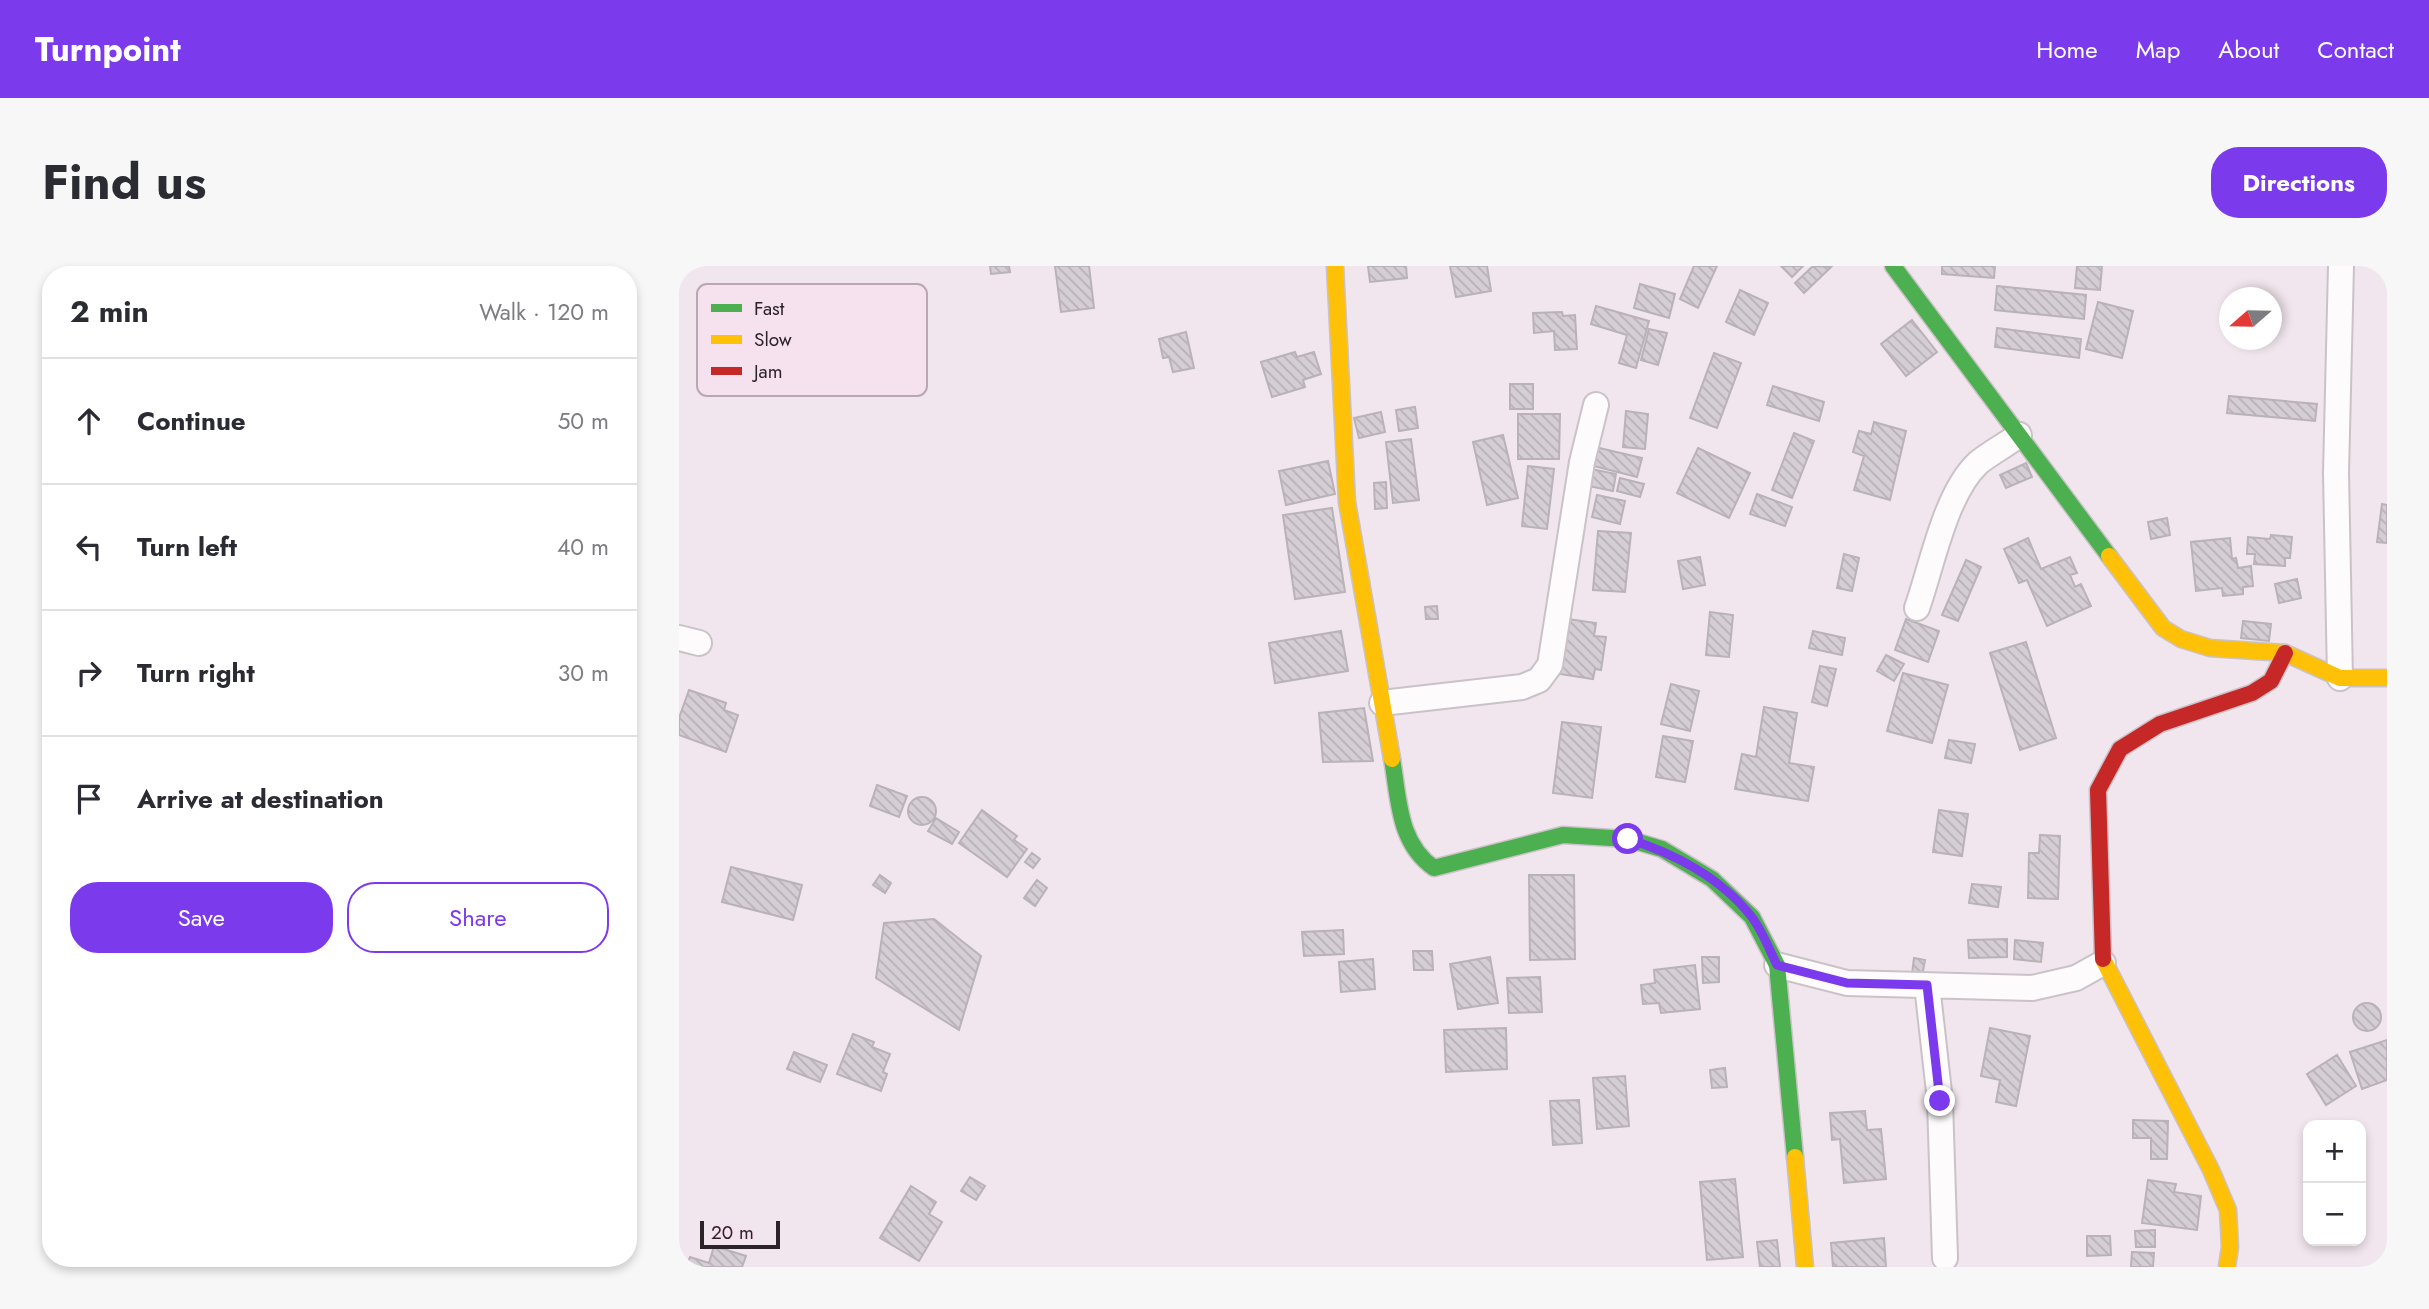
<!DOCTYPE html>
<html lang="en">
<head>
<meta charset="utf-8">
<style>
	body { margin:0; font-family:Jost,sans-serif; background:#f7f7f7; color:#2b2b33 }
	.controls { position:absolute; right:21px; bottom:21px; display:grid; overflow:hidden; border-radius:14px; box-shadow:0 4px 10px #0003 }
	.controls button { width:63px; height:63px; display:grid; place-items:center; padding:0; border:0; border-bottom:2px solid #e1e1e2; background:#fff; color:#2b2b33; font:35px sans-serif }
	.compass { position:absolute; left:1540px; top:21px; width:63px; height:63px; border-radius:50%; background:#fff; box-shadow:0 4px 10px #0003; rotate:250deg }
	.scale { position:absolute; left:21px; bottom:18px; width:80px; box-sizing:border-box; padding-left:7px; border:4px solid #2b2328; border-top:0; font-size:19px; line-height:24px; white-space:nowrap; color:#2b2328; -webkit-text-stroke:5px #f6e1ee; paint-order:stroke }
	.stop { position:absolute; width:21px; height:21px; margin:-16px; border:5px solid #7c3aed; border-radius:50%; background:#fff }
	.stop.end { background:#7c3aed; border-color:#fff; box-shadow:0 2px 7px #0008 }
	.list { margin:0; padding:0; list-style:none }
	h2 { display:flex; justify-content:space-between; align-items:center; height:91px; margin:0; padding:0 28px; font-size:30px }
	h2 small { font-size:23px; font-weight:400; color:#7c7c81 }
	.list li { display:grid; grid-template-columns:46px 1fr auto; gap:21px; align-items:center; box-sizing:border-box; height:126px; padding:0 28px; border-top:2px solid #e1e1e2 }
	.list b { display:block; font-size:26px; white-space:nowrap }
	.list em { font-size:23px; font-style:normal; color:#7c7c81 }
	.actions { display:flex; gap:14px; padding:21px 28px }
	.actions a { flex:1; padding:16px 0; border:2px solid #7c3aed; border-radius:28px; text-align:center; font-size:24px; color:#7c3aed }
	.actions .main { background:#7c3aed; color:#fff }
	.icon { flex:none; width:38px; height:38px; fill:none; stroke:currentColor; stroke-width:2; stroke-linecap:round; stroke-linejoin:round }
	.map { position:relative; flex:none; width:1708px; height:1001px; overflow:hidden; border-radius:28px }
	header { display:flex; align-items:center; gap:42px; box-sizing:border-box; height:98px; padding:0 35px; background:#7c3aed; color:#fff }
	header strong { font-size:33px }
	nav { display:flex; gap:38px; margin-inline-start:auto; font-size:24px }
	.intro { display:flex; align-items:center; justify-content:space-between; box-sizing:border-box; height:168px; padding:0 42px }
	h1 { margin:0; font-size:49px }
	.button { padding:18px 32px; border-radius:28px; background:#7c3aed; color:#fff; font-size:24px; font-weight:700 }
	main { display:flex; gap:42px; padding:0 42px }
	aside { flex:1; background:#fff; border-radius:28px; box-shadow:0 4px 10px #0003 }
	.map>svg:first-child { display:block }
	.building { fill:url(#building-back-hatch); stroke:#b9b2b8; stroke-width:2 }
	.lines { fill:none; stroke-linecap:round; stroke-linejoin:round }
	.street-casing { stroke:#cac2c7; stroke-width:28 }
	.fast-casing { stroke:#cac2c7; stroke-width:19 }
	.slow-casing { stroke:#cac2c7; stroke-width:19 }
	.jam-casing { stroke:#cac2c7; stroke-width:19 }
	.street { stroke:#fdfbfc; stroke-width:24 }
	.fast { stroke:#4caf50; stroke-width:16 }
	.slow { stroke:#ffc107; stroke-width:16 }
	.jam { stroke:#c62828; stroke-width:16 }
	.route { stroke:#7c3aed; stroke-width:9 }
	.key { fill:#f6e1ee; stroke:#b9a8b3; stroke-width:2 }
	.key-label { font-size:19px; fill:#2b2328 }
</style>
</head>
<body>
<header>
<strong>Turnpoint</strong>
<nav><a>Home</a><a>Map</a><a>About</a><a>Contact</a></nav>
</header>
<div class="intro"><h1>Find us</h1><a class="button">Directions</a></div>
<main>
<aside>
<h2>2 min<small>Walk · 120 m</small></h2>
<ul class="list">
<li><svg class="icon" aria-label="ahead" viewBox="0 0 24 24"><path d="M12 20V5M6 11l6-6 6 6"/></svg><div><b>Continue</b></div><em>50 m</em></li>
<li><svg class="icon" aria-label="left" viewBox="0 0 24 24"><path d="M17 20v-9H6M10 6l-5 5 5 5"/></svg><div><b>Turn left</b></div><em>40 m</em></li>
<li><svg class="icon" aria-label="right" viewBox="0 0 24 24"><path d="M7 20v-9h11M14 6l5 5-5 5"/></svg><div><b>Turn right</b></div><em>30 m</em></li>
<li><svg class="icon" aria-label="arrive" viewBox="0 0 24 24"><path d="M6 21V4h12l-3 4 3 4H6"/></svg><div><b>Arrive at destination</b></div></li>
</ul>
<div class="actions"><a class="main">Save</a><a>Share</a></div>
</aside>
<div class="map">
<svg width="1708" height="1001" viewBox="0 0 1708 1001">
	<defs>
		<pattern id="building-back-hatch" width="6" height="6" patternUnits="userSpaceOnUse" patternTransform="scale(1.75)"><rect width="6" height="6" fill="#d5ced4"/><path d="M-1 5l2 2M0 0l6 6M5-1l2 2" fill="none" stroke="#b7b1b6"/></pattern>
	</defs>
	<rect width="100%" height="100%" fill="#f1e6ed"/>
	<path class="building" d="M311,0H330L331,6L312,8Z
		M376,0H410L415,42L382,46Z
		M689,0H727L728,12L691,16Z
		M771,0H808L812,25L777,31Z
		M1015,0H1038L1019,42L1001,33Z
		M1102,0H1124L1113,11Z
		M1134,0L1152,1L1125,27L1116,17Z
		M1263,0H1316L1315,12L1263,8Z
		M1398,0H1423L1421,24L1396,22Z
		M961,18L996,28L990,52L955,42Z
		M1318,20L1407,29L1405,53L1316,44Z
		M1061,24L1089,37L1075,69L1047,56Z
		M1419,36L1454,45L1443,92L1407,83Z
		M917,40L970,55L957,102L940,97L948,69L912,58Z
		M883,46L884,50L896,49L898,83L876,84L875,65L855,67L854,47Z
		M1233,54L1258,86L1227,110L1202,78Z
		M1318,62L1402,73L1400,92L1316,81Z
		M970,63L988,67L979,99L962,94Z
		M507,66L515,102L494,106L490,91L484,92L480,73Z
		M616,86L618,91L635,86L642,108L624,114L626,121L593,131L582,96Z
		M1035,87L1062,97L1038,162L1011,152Z
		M831,118H854V143H831Z
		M1094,120L1145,136L1140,155L1088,139Z
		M1550,130L1638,138L1636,155L1548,147Z
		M736,141L739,162L720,165L717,144Z
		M947,145L969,148L966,183L944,181Z
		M702,146L706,166L680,172L675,152Z
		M839,148H881L880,193H839Z
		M1195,156L1227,165L1211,234L1175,224L1185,190L1174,186L1180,165L1192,168Z
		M1115,167L1135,175L1113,232L1093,224Z
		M824,169L839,232L808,239L794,176Z
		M732,173L740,234L714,237L707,176Z
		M916,181L963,192L958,211L911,199Z
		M1019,182L1071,207L1050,252L998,227Z
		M649,195L656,228L607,239L600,205Z
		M1347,197L1353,211L1327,222L1321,209Z
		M849,200L875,203L868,263L843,260Z
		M907,202L937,208L934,225L905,219Z
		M941,212L965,218L961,231L938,225Z
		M707,216L708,242L696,243L695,217Z
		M1078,228L1113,241L1106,260L1071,248Z
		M918,229L946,235L941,258L913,251Z
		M1703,238L1708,239V277L1698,276Z
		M653,242L666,326L616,333L604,249Z
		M1488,252L1491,269L1472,273L1469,256Z
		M919,265L952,267L946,326L914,324Z
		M1592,269L1613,271L1611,292H1606V300L1575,298L1576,288H1568L1569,271L1591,273Z
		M1349,272L1362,303L1391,291L1398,307L1391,309L1396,321L1402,318L1412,340L1368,360L1348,314L1340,317L1325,283Z
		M1551,272L1553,293L1557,292L1559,302L1572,300L1574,320L1564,321V328L1544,330L1543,322L1517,325L1512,276Z
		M1165,288L1180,292L1173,325L1158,322Z
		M1021,291L1026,319L1004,323L999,295Z
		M1287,294L1302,301L1279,355L1263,349Z
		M1618,313L1622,332L1600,337L1596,318Z
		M758,340L759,353H747L746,341Z
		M1031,346L1054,349L1050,391L1027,389Z
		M889,353L917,357L915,370L927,371L922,404L916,403L914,413L881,408Z
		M1227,353L1260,365L1249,396L1216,384Z
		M1564,355L1592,358L1590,375L1562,372Z
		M662,365L669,405L596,417L590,377Z
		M1134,365L1166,372L1163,389L1130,382Z
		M1347,376L1377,472L1341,484L1311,387Z
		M1207,389L1225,398L1215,415L1198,405Z
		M1141,400L1157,403L1148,440L1133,436Z
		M1224,407L1269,419L1253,477L1208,465Z
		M992,418L1020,425L1011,465L982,458Z
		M10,424L47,437L45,444L59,449L47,486L0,469V452Z
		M1085,441L1118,447L1110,497L1135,501L1129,535L1056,523L1063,488L1077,491Z
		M685,442L694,495L644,496L640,447Z
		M883,456L922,461L913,532L874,527Z
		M984,470L1014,475L1006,516L977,511Z
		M1270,474L1296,478L1292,497L1266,492Z
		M198,519L228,530L220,551L191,540Z
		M229 545a14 14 0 1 1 28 0a14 14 0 1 1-28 0Z
		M303,544L338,570L335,574L348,583L328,611L280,577Z
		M1260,544L1289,548L1283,590L1254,586Z
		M257,552L280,566L273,578L249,565Z
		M1361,569L1381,570L1379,633L1349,632L1350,587H1360Z
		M353,587L361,593L354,602L346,596Z
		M52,601L123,619L114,654L43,636Z
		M201,609L212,617L206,627L194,619Z
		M850,609H895L896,693L851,694Z
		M358,614L368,622L356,640L345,632Z
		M1293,618L1322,621L1319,641L1290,637Z
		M255,653L302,690L280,764L197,712L205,657Z
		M664,664L665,688L625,690L623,666Z
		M1328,673V691L1290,692L1289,674Z
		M1336,674L1364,677L1362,696L1335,693Z
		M734,685H753L754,704H735Z
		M811,691L819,737L779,743L771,698Z
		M1023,691H1040V716L1024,717Z
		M1235,692L1246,694L1243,710L1233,708Z
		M694,693L696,723L662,726L660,696Z
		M1016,699L1021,743L982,747L980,737L964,738L962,719L976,717L975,704Z
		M861,711L863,746L830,747L828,712Z
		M1674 751a14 14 0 1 1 28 0a14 14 0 1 1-28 0Z
		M827,762L828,803L767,806L765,764Z
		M1311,762L1351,770L1337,840L1317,836L1321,814L1302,810Z
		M174,768L195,776L193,781L211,788L204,806L208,808L202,825L158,808Z
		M1708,774V814L1683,823L1671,786Z
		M115,786L148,799L141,816L108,803Z
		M1658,789L1677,820L1647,839L1628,808Z
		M1046,802L1048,821L1033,822L1031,804Z
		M946,810L950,860L918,863L914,812Z
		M900,834L903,877L874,879L871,835Z
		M1186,845L1188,864L1202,863L1207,913L1165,917L1161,873L1153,874L1151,847Z
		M1454,854L1489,855L1488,893H1472V872H1454Z
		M291,911L306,920L297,934L282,925Z
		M1056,913L1064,991L1028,994L1021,916Z
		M1469,914L1497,918L1495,926L1522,930L1518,964L1463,957Z
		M232,920L257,936L250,948L263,956L240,995L201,972Z
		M1476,964V981H1457L1456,965Z
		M1408,970H1431L1432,989L1408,990Z
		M1205,972L1207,1001H1154L1152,977Z
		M1098,974L1101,1001H1081L1078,976Z
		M35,980L67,990L63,1001H7L11,991L30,997Z
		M1453,986L1475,987L1474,1001H1452Z"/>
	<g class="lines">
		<defs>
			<path id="street" d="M1238,342C1253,300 1266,228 1299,197C1311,187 1327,179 1340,169
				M0,372L20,377
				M1661,412L1657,207L1662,0
				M703,437L843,421L860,414L871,399L903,196L917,139
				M1098,699L1168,717L1353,722L1397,712L1424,697
				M1248,719L1261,835L1266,992"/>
			<path id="fast" d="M1214,0L1430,290
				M713,493C720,533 719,577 755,602L884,569L949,573L983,583L1033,613L1073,651L1098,699L1116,891"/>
			<path id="slow" d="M656,0L668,236L713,493
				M1430,290L1484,362L1502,373L1531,382L1606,387L1661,412H1708
				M1424,693L1532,904L1549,944L1551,981L1548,1001
				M1116,891L1126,1001"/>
			<path id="jam" d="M1424,693L1419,524L1441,483L1481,458L1573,427L1592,415L1606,387"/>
		</defs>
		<use href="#street" class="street-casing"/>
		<use href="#fast" class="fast-casing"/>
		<use href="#slow" class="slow-casing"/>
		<use href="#jam" class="jam-casing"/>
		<use href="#street" class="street"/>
		<use href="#fast" class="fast"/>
		<use href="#slow" class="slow"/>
		<use href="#jam" class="jam"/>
	</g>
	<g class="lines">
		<path class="route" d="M949,573C995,587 1042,612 1072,650C1083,664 1090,683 1098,699L1168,717L1248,719L1261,835"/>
	</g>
	<rect x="18" y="18" width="230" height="112" rx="10" class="key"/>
	<rect x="32" y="38" width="31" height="8" fill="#4caf50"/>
	<rect x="32" y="69" width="31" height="9" fill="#ffc107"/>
	<rect x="32" y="101" width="31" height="8" fill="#c62828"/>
	<g class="key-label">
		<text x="75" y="49">Fast</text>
		<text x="75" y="80">Slow</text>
		<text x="75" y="112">Jam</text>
	</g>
</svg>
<div class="controls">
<button>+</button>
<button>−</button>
</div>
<svg class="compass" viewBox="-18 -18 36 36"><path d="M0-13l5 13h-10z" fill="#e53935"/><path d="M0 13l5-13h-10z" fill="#7c7c81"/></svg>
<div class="scale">20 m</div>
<div class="stop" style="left:949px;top:573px"></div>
<div class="stop end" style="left:1261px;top:835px"></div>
</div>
</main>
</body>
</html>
